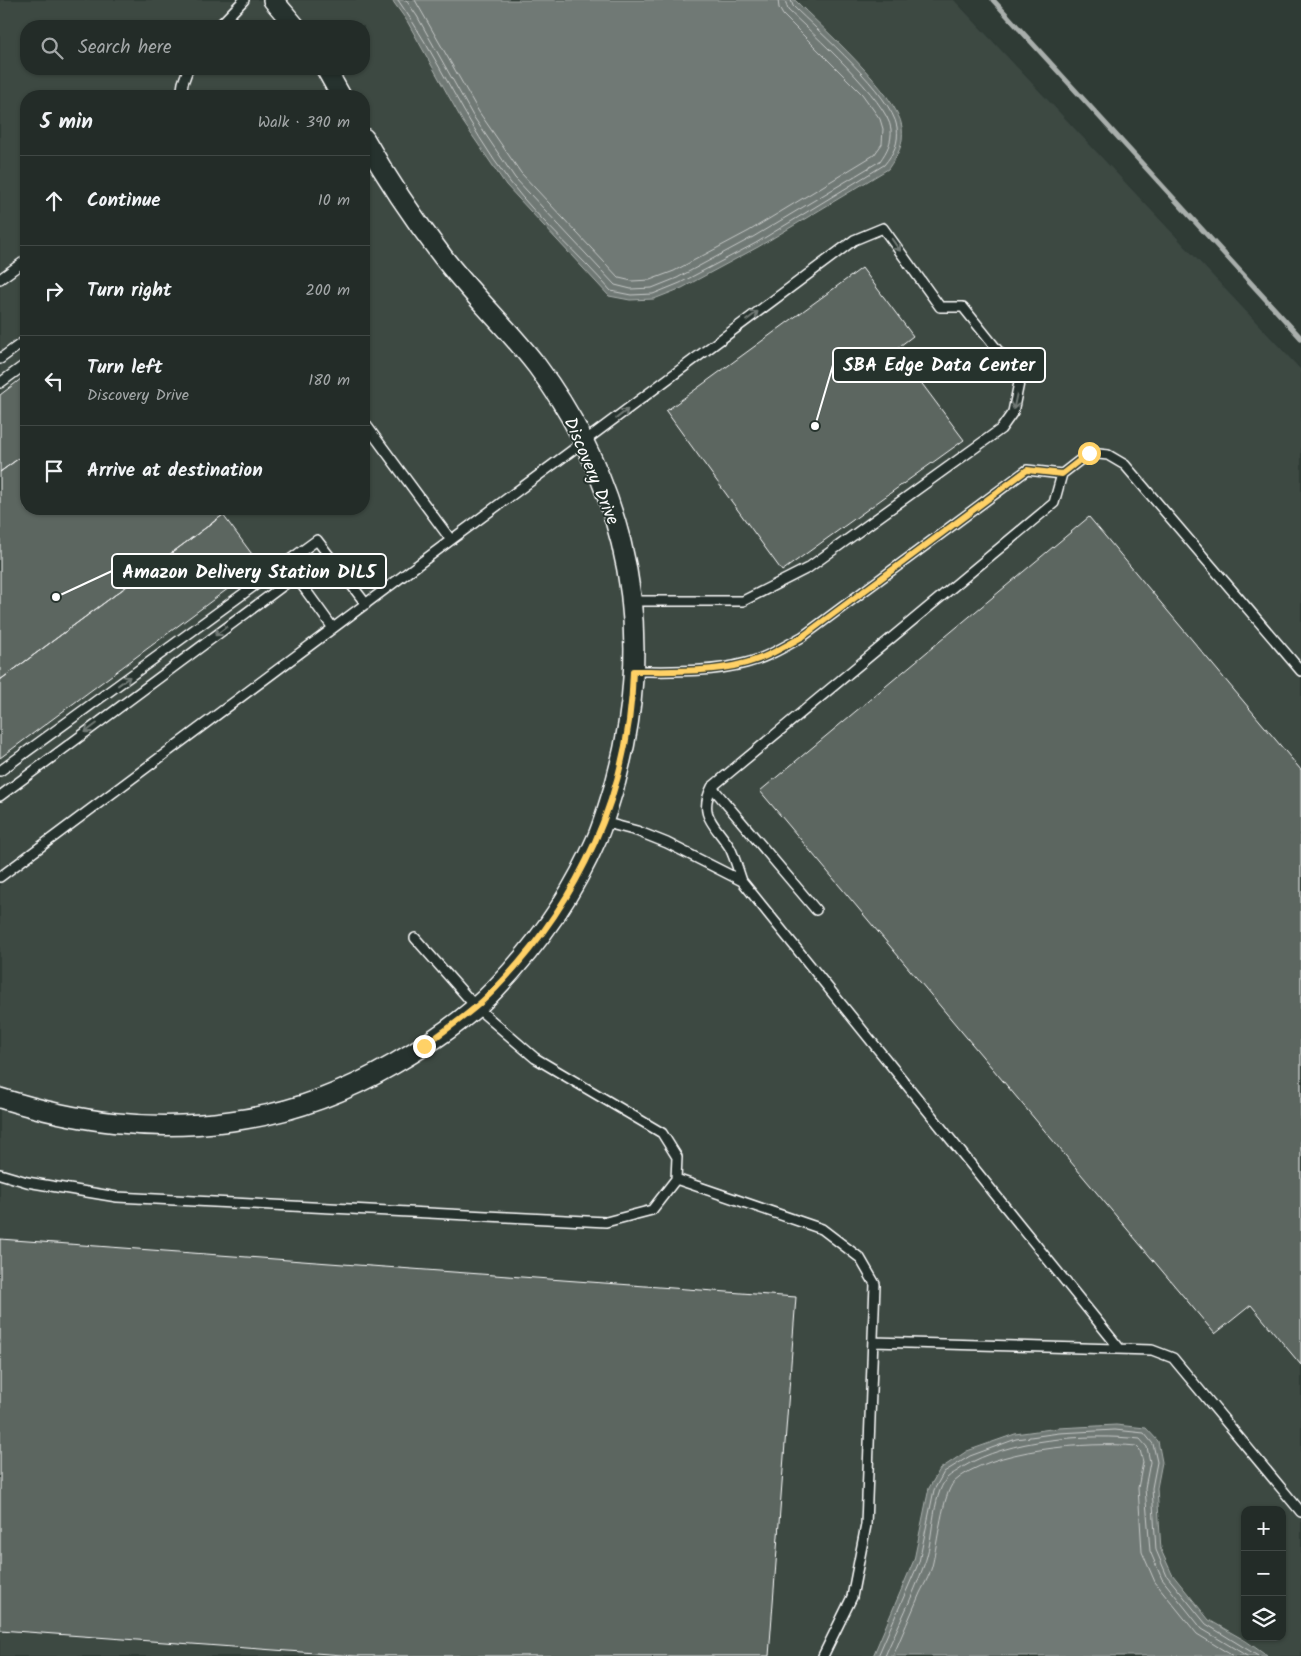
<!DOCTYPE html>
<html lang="en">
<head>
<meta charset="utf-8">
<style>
	body { margin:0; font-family:Kalam,sans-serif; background:#2b3430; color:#f1f3f6 }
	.controls { position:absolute; right:15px; bottom:15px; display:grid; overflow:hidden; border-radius:10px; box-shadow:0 1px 4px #0004 }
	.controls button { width:45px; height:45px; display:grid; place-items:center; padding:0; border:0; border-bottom:1px solid #404845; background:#232c28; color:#f1f3f6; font:25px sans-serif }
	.stop { position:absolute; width:15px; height:15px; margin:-11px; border:4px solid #ffd166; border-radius:50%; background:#fff }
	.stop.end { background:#ffd166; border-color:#fff; box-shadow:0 1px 5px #0008 }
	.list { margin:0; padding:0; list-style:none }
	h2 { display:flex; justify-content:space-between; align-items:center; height:65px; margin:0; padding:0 20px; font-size:21px }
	h2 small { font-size:16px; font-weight:400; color:#a3a7a8 }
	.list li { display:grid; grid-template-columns:32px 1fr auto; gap:15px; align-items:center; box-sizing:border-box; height:90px; padding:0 20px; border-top:1px solid #404845 }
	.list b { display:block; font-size:19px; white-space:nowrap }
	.list p { margin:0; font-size:16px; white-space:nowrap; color:#a3a7a8 }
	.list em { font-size:16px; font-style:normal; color:#a3a7a8 }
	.icon { flex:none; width:28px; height:28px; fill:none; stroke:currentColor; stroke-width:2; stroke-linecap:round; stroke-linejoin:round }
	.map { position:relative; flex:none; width:1301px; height:1656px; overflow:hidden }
	.search { position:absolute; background:#232c28; box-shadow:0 1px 4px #0004; left:20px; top:20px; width:350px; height:55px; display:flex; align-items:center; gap:12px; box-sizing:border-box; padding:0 18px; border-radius:20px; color:#a3a7a8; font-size:19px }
	.panel { position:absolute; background:#232c28; box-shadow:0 1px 4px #0004; left:20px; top:90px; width:350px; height:425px; border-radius:20px }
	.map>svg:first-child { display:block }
	.built { fill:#3c4842; fill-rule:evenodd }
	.water { fill:#707975; stroke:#a9afac }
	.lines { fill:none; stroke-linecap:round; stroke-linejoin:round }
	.shore { stroke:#c6c9c8; stroke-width:1 }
	.stream { stroke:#a9afac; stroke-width:5 }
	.building { fill:#5b6661; stroke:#fff }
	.service-casing { stroke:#fff; stroke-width:12 }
	.minor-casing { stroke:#fff; stroke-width:22 }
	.service { stroke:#26332d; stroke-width:9 }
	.minor { stroke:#26332d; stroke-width:19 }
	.oneway { stroke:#727a76 }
	.route { stroke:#ffd166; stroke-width:6 }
	.labels { text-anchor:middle; stroke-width:4; stroke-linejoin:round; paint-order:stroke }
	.street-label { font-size:18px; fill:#fff; stroke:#26332d }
	.leader { fill:none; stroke:#fff; stroke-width:2 }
	.callout-dot { fill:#fff; stroke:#26332d; stroke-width:2 }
	.callout { fill:#26332d; stroke:#fff; stroke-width:2 }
	.callout-label { font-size:19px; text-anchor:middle; font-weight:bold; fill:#fff }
</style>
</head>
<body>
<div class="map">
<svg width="1301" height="1656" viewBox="0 0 1301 1656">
	<rect width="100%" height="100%" fill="#2f3b35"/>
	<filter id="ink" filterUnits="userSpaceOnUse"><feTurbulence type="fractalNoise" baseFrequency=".02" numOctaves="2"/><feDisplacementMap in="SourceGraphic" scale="10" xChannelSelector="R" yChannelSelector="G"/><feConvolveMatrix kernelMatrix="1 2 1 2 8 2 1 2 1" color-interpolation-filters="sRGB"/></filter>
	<g filter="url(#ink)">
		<path class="built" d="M0,0H954L1301,370V1656H0ZM26,26H364V69H26ZM26,96H364V509H26ZM1245,1510H1282V1637H1245Z"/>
		<path class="water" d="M392,0H795C820,26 898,94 902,127C904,146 898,154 888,169L758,247L682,288L654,299L630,300L609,296L506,185L463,122L407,21Z
			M1116,1425L1146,1428L1158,1441L1162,1462L1157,1488L1161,1550L1172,1574L1209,1620L1246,1641L1267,1656H873L914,1560L929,1488L940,1469L967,1451L1015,1434L1058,1428Z"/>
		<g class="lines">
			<path class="shore" d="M398,0C439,58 466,125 510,182C539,220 579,254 611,291L631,295L653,294L680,283L756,243L884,165C894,153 899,143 897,127C892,95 818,31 793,6L791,0
				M406,0L417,16L473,116L515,178L615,285L631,289L652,288L677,278L753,237L880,161C887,151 892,142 891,129C888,101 811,32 788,10L785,0
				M415,0L479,112L521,173L619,278L632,281L650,280L674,271L749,231L874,155L882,144L883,129L880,119L862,94L783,15L779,8L778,0
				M878,1656L919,1562L934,1490L944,1472L970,1456L1016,1439L1059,1433L1115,1430L1144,1433L1153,1444L1157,1462L1152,1488L1156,1550L1167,1576L1206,1624L1258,1656
				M885,1656C898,1626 913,1596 924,1565C934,1541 931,1497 947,1478C951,1474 958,1471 963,1467C1008,1439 1088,1433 1140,1439L1147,1447L1150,1462L1145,1488L1150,1551L1162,1579L1202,1629L1247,1656
				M893,1656C902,1635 911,1614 920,1593C925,1583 931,1573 933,1562C937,1545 943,1493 954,1482C989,1449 1090,1441 1136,1446L1140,1450L1143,1462L1138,1488L1142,1552L1155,1582L1197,1634L1233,1656"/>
			<path class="stream" d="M993,0L1301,338"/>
		</g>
		<path class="building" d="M862,268L913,336L896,349L964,440L782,571L666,411Z
			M26,375V453L0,472V395Z
			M26,453V509H231L0,680V472Z
			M223,515L260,565L0,758V680Z
			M1089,517L1301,770V1365L1251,1305L1215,1334L760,791Z
			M0,1239L796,1297L769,1656H356L0,1630Z"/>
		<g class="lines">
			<defs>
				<path id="service" d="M219,26L244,0
					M181,96L183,83L188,69
					M0,279L26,260
					M0,359L26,340
					M0,383L26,364
					M364,422L451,540C586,441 719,340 854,240L883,228L940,307H963L1020,378L1013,412L1001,429L808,568L743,601H631
					M633,671C670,671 709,673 746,663C766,658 784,647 802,637L1027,470L1062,474L1089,453L1108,455L1125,465L1301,671
					M0,771L317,540L366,604
					M712,787L816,910
					M0,796L292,579L299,581L333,628
					M603,822L637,831L667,843L742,881L1120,1349
					M0,877L451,540
					M742,881C738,870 735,858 730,848C716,825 697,816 712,787L1054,503L1062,474
					M0,1174L27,1182L117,1197L606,1222L652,1210L676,1179L677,1157L662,1133L535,1058L476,1007L415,938
					M676,1179L822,1229L860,1258L875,1284L866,1525L852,1597L823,1656
					M873,1342L1152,1350L1173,1358L1301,1512"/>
				<path id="minor" d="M273,0L295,26
					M326,69L341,96
					M0,1098C78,1122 149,1132 231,1121C288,1114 344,1093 394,1064C430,1043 467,1019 496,988C538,944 573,894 597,838C601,829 604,819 607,810C636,724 643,630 621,542C605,479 576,418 537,366C508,328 472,295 443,257C414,219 387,179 364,138"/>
			</defs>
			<use href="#service" class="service-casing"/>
			<use href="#minor" class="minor-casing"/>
			<use href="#service" class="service"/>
			<use href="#minor" class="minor"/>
		</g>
		<defs><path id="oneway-shaft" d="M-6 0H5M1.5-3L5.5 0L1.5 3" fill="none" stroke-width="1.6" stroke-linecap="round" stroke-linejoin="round" transform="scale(1.25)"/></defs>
		<g class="oneway">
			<use href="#oneway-shaft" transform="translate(896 245) rotate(55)"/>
			<use href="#oneway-shaft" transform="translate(752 316) rotate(-37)"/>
			<use href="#oneway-shaft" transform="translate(1015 402) rotate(102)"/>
			<use href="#oneway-shaft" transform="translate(622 414) rotate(-38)"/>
			<use href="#oneway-shaft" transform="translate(221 631) rotate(143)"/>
			<use href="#oneway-shaft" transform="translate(124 681) rotate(-36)"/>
			<use href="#oneway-shaft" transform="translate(91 728) rotate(143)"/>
		</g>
	</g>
	<g class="lines" filter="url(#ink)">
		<path class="route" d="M424,1046C448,1028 474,1011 495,989C579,902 630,793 633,671C670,671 709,673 746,663C766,658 784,647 802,637L1027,470L1062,474L1089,453"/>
	</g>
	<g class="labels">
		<g class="street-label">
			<text transform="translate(592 471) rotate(67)" y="6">Discovery Drive</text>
		</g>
	</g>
	<path class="leader" d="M815 426L833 365M56 597L112 571"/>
	<g class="callout-dot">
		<circle cx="815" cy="426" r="5"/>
		<circle cx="56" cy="597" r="5"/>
	</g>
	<g class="callout">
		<rect x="833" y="348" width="212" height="34" rx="5"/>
		<rect x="112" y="554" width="274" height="34" rx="5"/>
	</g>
	<g class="callout-label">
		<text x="939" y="371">SBA Edge Data Center</text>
		<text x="249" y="578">Amazon Delivery Station DIL5</text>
	</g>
</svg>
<div class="controls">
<button>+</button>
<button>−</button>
<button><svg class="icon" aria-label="layers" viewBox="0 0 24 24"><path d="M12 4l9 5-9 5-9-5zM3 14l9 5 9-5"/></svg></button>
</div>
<div class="stop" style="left:1089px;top:453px"></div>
<div class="stop end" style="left:424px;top:1046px"></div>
<div class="search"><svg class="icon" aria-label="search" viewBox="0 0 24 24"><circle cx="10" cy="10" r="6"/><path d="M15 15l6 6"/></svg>Search here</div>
<section class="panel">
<h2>5 min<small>Walk · 390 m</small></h2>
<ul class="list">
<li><svg class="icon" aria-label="ahead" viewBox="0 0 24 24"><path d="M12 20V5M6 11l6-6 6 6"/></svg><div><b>Continue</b></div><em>10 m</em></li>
<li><svg class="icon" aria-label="right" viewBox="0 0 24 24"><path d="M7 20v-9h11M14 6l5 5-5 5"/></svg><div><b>Turn right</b></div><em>200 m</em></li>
<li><svg class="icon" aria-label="left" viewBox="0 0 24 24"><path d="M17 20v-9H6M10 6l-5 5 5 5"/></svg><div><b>Turn left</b><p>Discovery Drive</p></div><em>180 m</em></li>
<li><svg class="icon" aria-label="arrive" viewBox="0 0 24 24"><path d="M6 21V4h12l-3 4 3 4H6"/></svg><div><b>Arrive at destination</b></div></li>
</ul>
</section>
</div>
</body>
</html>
